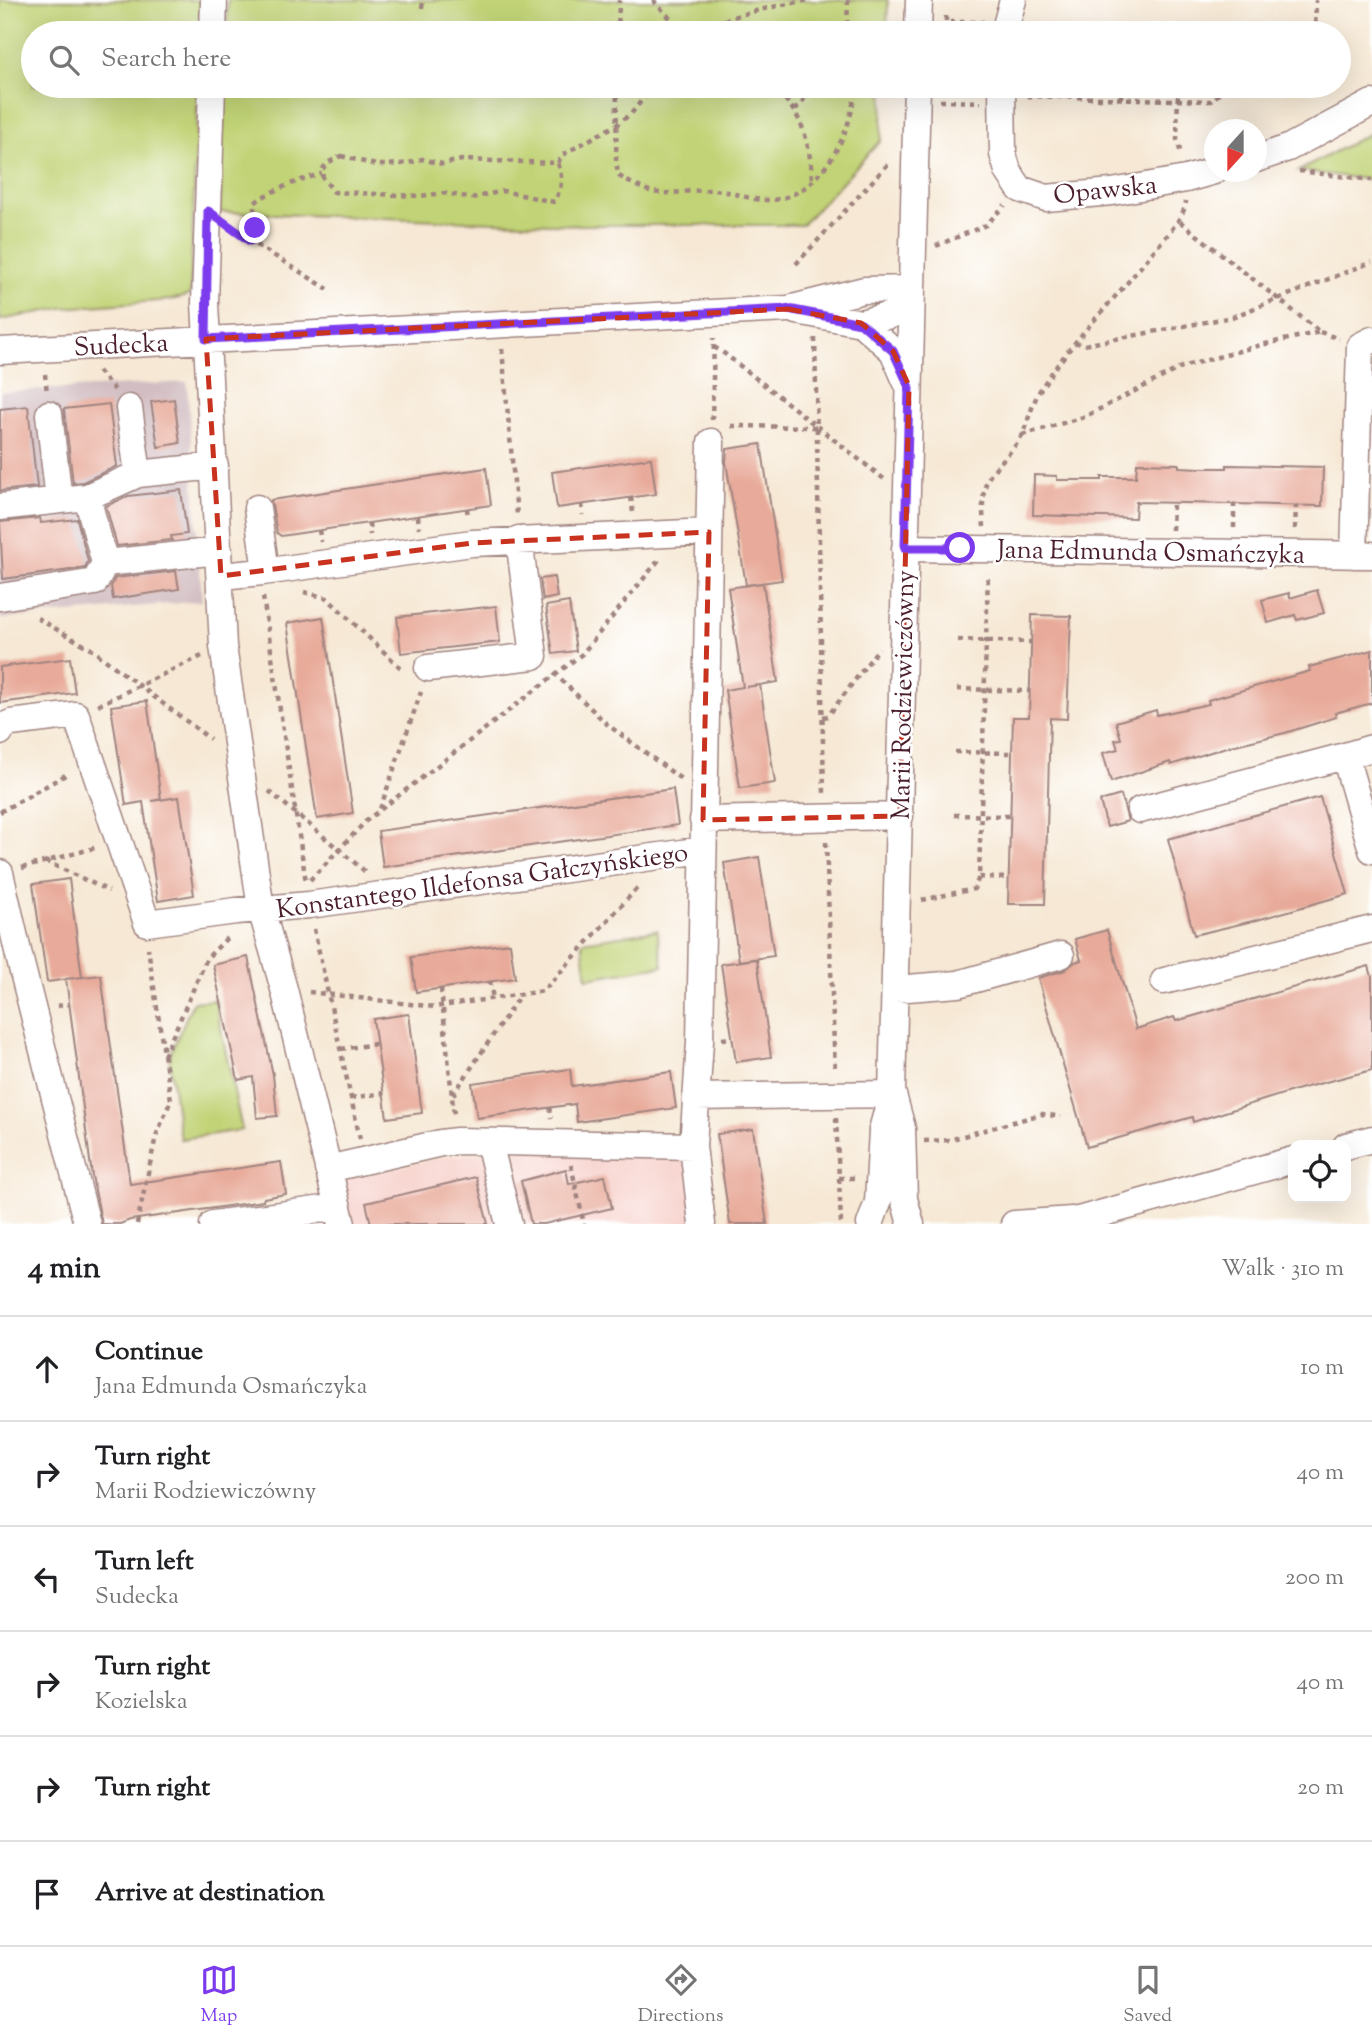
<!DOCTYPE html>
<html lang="en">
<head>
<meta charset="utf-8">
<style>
	body { margin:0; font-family:"Sorts Mill Goudy",serif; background:#f2f2f2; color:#202124 }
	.controls { position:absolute; right:21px; bottom:21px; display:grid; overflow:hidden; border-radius:14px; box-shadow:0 7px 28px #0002 }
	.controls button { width:63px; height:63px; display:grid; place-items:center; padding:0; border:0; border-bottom:2px solid #e0e0e0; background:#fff; color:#202124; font:35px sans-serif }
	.compass { position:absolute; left:1204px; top:119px; width:63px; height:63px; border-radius:50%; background:#fff; box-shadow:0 7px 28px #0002; rotate:201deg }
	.stop { position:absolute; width:21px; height:21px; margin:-16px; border:5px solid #7c3aed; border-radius:50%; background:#fff }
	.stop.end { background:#7c3aed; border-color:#fff; box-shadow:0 2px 7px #0008 }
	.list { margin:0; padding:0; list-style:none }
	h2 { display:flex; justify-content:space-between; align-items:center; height:91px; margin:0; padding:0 28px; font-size:30px }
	h2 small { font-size:23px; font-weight:400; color:#757577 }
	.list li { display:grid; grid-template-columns:46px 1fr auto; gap:21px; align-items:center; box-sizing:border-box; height:105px; padding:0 28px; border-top:2px solid #e0e0e0 }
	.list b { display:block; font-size:26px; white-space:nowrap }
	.list p { margin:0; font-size:23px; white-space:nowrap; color:#757577 }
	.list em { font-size:23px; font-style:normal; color:#757577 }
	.icon { flex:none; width:38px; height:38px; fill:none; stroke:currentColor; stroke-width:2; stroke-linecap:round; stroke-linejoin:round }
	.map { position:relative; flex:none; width:1372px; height:1224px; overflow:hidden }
	.search { position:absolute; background:#fff; box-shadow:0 7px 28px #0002; left:21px; right:21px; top:21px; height:77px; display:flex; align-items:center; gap:18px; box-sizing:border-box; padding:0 24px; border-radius:38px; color:#757577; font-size:26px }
	.sheet { height:721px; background:#fff }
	nav { display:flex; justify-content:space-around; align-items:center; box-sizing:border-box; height:98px; border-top:2px solid #e0e0e0; background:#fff; font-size:19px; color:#757577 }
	nav a { display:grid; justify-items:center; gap:4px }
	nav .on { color:#7c3aed }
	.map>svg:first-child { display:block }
	.built { fill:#f7d0ca }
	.industrial { fill:#d2bec2 }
	.green { fill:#c1d376; stroke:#867950; stroke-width:2 }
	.building { fill:#e8aa9a }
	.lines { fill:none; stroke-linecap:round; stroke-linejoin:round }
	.minor-casing { stroke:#a08480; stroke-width:29 }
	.path { stroke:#a08480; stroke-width:4.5; stroke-dasharray:5 5; stroke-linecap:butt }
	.minor { stroke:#fff; stroke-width:26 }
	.route { stroke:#7c3aed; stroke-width:9 }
	.marked { fill:none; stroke:#c8321e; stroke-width:5; stroke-dasharray:14 9; stroke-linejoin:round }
	.labels { text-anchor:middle; stroke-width:5; stroke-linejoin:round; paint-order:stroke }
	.street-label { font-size:26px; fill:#4a1f2b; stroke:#fff }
</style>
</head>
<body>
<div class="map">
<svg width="1372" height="1224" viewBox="0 0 1372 1224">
	<rect width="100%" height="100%" fill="#fff"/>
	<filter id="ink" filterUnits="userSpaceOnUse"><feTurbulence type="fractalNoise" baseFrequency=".0143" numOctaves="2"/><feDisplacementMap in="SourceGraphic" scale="14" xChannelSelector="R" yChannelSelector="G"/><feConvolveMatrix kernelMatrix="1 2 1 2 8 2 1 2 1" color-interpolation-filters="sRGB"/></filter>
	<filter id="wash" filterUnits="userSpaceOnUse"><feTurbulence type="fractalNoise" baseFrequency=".00686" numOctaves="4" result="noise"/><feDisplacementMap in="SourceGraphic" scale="28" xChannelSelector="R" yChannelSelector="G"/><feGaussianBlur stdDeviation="1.57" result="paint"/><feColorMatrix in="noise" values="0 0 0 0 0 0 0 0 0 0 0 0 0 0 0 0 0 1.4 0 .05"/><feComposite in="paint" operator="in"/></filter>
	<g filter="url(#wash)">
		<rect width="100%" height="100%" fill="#f6e8d4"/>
		<path class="built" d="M704,1133L714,1224H298L318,1220L319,1186L446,1156Z"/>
		<path class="industrial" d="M187,382L202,601L0,619V392Z"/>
		<path class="green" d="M0,0H201L200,33H33V86H198L190,295L171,300L62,308L0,320Z
			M228,0H888L887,33H227Z
			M225,86H884L881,140L802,225H580L220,212Z
			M1372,132V180L1299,171Z
			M657,930L663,966L587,978L582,942Z
			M215,1000L242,1130L180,1139L169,1057L193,1002Z"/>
		<g id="blocks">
			<path class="building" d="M174,399L180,443L158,447L151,402Z
				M109,404L117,466L83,482L73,483L64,409Z
				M28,406L37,487L0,491V409Z
				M761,444L782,580L746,585L726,462L727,449Z
				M651,458L656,494L557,508L552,472Z
				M1137,463L1179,464V467L1199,468H1227V465L1323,467L1322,506L1136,502L1135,518L1033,515L1034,475L1057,476V480H1102V477H1136Z
				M486,468L491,505L281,536L277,533L271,500Z
				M181,490L187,534L171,536L172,540L117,546L106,506L128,496Z
				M40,518L41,523L77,519L88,561L85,568L3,579L0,522Z
				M176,571L179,589L113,599L111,586L115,578Z
				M554,577L557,597L543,600L540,579Z
				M763,583L778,682L746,687L760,685L775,783L740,788L725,690L743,687L728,588Z
				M1317,590L1324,613L1297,620L1295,615L1268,623L1262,600L1289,593L1290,598Z
				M569,602L576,651L553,654L546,606Z
				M496,606L500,642L401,653L397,617Z
				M1032,615L1071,616L1067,719L1050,718L1045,904H1008L1013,717H1029Z
				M323,617L353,813L317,819L287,623Z
				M1372,650V703L1335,713L1336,717L1285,733L1223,748L1171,765L1170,762L1111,782L1103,753L1118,749L1115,740L1121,739L1116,722L1156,710L1157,715L1209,704L1208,700L1310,671L1309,667Z
				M70,658L75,693L0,703V667Z
				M147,701L161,799L152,801L179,797L194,895L158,901L143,802L126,805L111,706Z
				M673,789L678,825L383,867L378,831Z
				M1121,795L1128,821L1107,827L1100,801Z
				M1320,797L1348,894L1257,920L1194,935L1168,839Z
				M759,857L774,956L739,961L724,863Z
				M69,879L82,977L47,982L33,884Z
				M1107,930L1136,1029L1174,1017L1176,1021L1369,966L1372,977V1070L1299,1089L1193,1122L1192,1117L1087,1147L1038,978L1065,970L1075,962L1081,960L1075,939Z
				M510,943L515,978L416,992L411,957Z
				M248,957L273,1075L277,1116L257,1118L253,1077L238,1080L213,965Z
				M757,959L771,1057L736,1062L721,964Z
				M101,975L130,1184L281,1162L286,1194L264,1198L263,1201L130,1220L120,1224H102L92,1176L66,979Z
				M409,1014L422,1113L387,1118L373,1019Z
				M570,1069L572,1086L671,1072L676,1108L577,1122L575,1104L477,1118L472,1083Z
				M753,1129L767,1224H730L717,1134Z
				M566,1169L569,1184L605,1176L612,1208L544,1224H531L521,1181Z
				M476,1177L488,1224H371L366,1203Z"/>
		</g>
	</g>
	<g filter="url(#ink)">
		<use href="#blocks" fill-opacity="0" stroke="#a08480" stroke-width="2"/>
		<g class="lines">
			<defs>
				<path id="minor" d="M213,33L214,0
					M918,33L919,0
					M1004,33L1013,0
					M212,86L205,303L223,646L261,909L284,989L342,1224
					M1002,86L1003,154L1008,171L1020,189L1046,198L1112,192L1186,179L1214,171
					M1256,159L1288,148L1372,103
					M797,311L861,323L890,315L911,305
					M861,323L893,351L906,381
					M0,351L788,309L864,290L911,289
					M129,408L138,474L215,466
					M49,414L59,500
					M87,497L138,474
					M0,507L87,497L105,563
					M257,508L265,564L263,572
					M905,548L1372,555
					M1354,555L1360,346L1372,340
					M221,576L263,572L472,543L709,532
					M0,597L95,582L105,563L219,551
					M428,668L534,656L519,539
					M0,732L4,726L11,723L76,715L147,923L236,911L309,905L703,850
					M1345,756L1372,748
					M1140,810L1345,756L1372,850
					M703,820L900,816
					M0,873L20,960L87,1224
					M1164,981L1372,929
					M895,989L958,984L1061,955
					M893,1095L902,1128L904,1199L911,1224
					M696,1097L892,1094
					M489,1142L509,1224
					M1346,1146L1372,1139
					M328,1169L441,1143L457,1141L693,1146
					M213,1224L338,1207
					M702,1224L693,1146L700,1042L711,442
					M870,1224L878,1202L882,1130L892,1094L917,86
					M1014,1224L1072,1220
					M1064,1224L1293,1160"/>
			</defs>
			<use href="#minor" class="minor-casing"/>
			<path class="path" d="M653,0L684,33
				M848,0L847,27L850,33
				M422,8L423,0
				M946,16V22H984
				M618,33L619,0
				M697,33C724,15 777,6 809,0
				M1315,33L1316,0
				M617,86L616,164L619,176C660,202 667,191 711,190C729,190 746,199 764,200C818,203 854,132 855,86
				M770,86C803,110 810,143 812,181
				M1178,86L1177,139L1181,154
				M1027,96L1211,101L1224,89L1314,91V86
				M1061,97V86
				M1121,98V86
				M940,101L981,102
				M795,110L815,86
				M341,156L376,165H388L409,163L422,159L442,164L462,160L558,163C563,178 562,189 554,202L503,191L472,198L444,193L420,196L334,192L323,178L322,170L327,163Z
				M558,163L562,155L616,125L631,114L653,86
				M1299,171L1372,180
				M231,229L328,289
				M250,241L255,228L254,204C263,193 307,177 322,174
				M936,246L986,225L1005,205
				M796,264L890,162
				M1320,332L1339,339
				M815,338L824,794
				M1075,342L1084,345L1232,317L1372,262
				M714,347L725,354L884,479
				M502,349L517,515
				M98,371L115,390
				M45,374L47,393
				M712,420L714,338
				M731,426L816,427
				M1022,435L1084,417L1182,367L1261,345L1320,332L1178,220
				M631,497L633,512
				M582,504L583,515
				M467,508L468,518
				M418,516L419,528
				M369,523L370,535
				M984,527C983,513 981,492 988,479C996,464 1012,453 1021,437C1029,421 1032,402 1042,387C1073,339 1116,299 1151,254C1161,242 1186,216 1186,201
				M1234,528V504
				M1295,529L1296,505
				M319,530L321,542
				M1172,530L1173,503
				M304,592L327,598L403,670
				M263,597L306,882
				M37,618L91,649L210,739
				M958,640L1031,642
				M554,673L608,725L681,779
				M957,689L1030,691
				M98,705L202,656
				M823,717L828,716L879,648
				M955,752L1012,753
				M269,791L367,873
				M380,809L421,692
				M0,812L69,773
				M954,815L1010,816
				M826,842L835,1071
				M45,861L109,891
				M22,868L98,847
				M979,877L1008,878
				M310,880L367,820L582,654L658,561V558
				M922,900L974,889L979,877L988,574
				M314,929L360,1139
				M490,981L493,999
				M441,989L454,1116
				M309,992L435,1007L543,991L640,885
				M57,1006L69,1004
				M722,1039L732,1038
				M341,1049L376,1044
				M164,1056L207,958L229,936
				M453,1095L520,995
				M351,1098L383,1093
				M550,1107L552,1118
				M836,1118L839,1178H854
				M924,1141L949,1140L1042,1114L1061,1117
				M571,1165L584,1224
				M839,1178L841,1224
				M137,1224L156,1136L171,1100L148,948"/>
			<use href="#minor" class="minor"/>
		</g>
	</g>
	<g class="lines" filter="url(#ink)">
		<path class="route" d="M255,228L250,241L208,211L206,339L788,309L861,323L893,351L909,386L905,548H960"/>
	</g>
	<path class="marked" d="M788,309L861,323L893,351L909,386L900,816L703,820L709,532L472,543L221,576L206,339Z"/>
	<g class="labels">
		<g class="street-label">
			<text transform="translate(1105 189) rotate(-6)" y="9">Opawska</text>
			<text transform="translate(121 344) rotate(-3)" y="9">Sudecka</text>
			<text transform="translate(1151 551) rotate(1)" y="9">Jana Edmunda Osmańczyka</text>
			<text transform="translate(902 695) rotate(-89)" y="9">Marii Rodziewiczówny</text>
			<text transform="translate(482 880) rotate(-8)" y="9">Konstantego Ildefonsa Gałczyńskiego</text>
		</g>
	</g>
</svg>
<div class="controls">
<button><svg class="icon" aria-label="locate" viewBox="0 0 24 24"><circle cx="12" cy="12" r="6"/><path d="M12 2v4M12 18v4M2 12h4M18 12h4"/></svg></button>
</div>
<svg class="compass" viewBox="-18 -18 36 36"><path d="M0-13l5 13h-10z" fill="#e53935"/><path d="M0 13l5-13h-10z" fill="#757577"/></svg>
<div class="stop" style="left:960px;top:548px"></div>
<div class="stop end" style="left:255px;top:228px"></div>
<div class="search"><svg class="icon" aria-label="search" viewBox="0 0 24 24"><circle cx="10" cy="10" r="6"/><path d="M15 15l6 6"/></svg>Search here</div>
</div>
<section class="sheet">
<h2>4 min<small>Walk · 310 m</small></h2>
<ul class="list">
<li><svg class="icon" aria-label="ahead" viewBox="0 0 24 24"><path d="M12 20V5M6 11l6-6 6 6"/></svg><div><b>Continue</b><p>Jana Edmunda Osmańczyka</p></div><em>10 m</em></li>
<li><svg class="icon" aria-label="right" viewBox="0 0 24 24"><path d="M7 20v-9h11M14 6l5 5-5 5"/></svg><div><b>Turn right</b><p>Marii Rodziewiczówny</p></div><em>40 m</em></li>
<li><svg class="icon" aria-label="left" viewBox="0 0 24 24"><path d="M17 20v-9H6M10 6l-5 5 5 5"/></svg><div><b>Turn left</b><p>Sudecka</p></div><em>200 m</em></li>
<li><svg class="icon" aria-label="right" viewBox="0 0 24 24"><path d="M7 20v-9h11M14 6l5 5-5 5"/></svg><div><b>Turn right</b><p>Kozielska</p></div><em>40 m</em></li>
<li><svg class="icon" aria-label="right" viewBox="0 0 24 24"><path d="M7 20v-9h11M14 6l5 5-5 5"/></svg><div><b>Turn right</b></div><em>20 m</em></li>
<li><svg class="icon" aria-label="arrive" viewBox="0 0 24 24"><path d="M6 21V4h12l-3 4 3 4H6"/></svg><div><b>Arrive at destination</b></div></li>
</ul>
</section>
<nav>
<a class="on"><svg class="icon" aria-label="map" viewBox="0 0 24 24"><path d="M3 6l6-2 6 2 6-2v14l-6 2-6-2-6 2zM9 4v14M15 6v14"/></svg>Map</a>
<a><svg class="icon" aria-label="directions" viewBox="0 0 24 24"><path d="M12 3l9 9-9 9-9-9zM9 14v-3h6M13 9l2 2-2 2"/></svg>Directions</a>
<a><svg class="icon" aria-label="saved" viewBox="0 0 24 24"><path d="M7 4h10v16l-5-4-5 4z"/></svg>Saved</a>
</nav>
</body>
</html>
